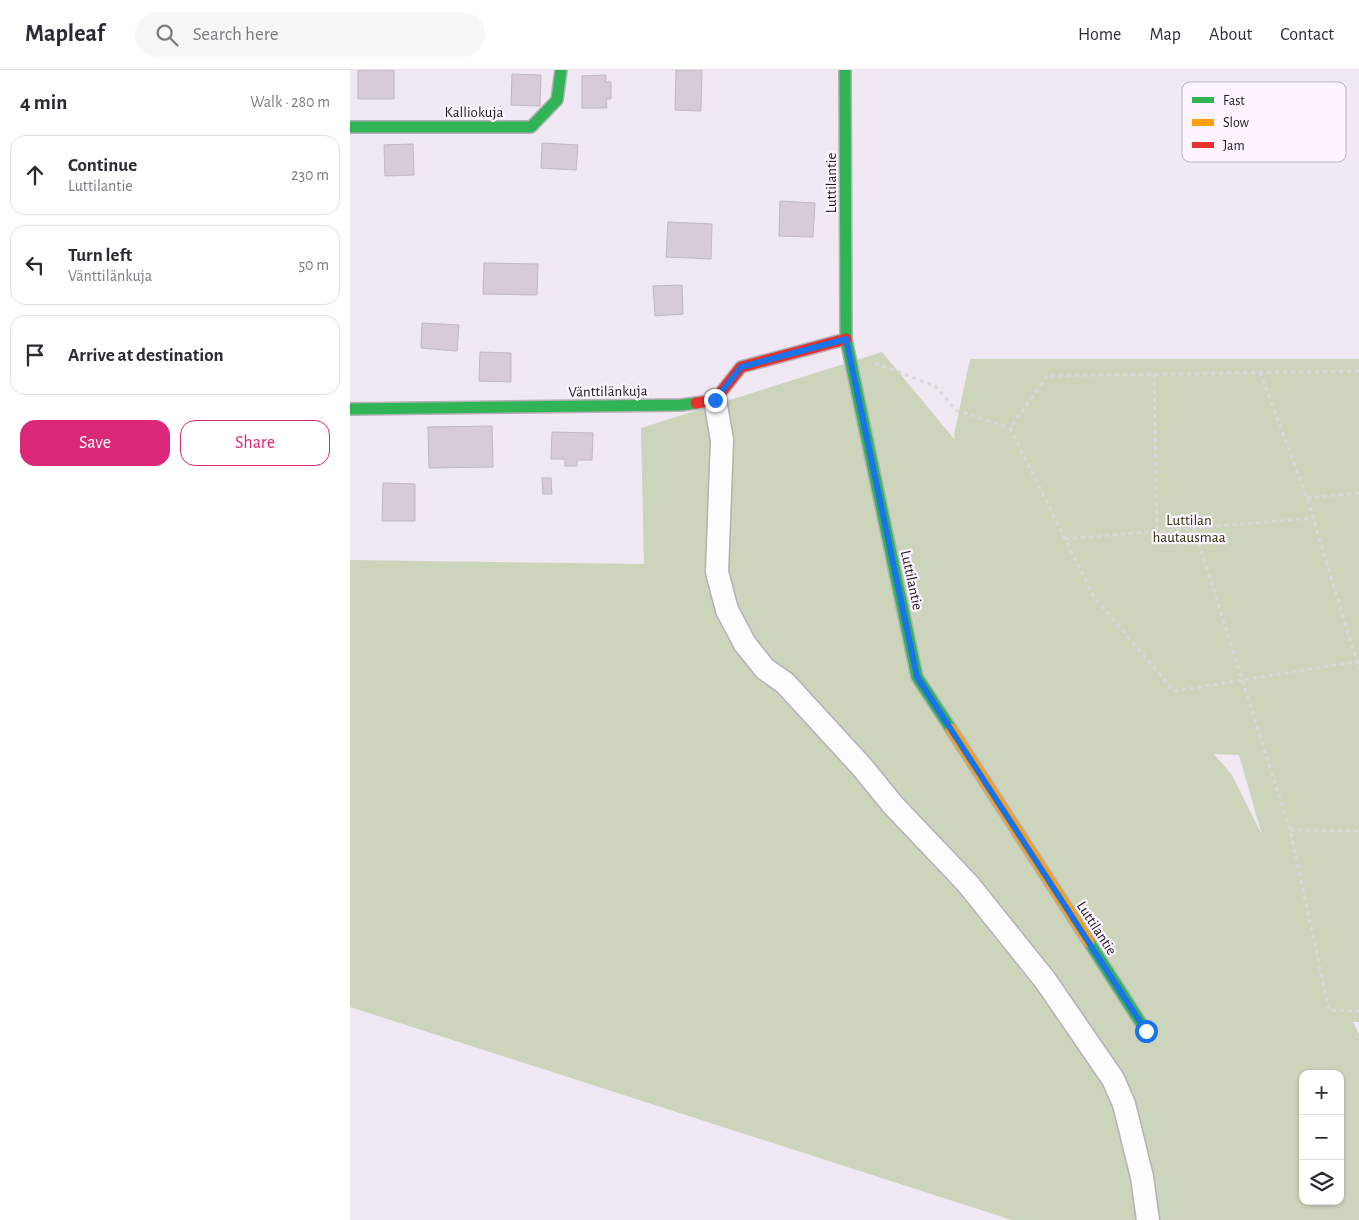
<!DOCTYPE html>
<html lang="en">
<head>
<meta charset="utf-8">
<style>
	body { margin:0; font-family:"Alegreya Sans",sans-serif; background:#f7f7f7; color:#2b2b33 }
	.controls { position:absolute; right:15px; bottom:15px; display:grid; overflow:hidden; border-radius:10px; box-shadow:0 1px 4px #0004 }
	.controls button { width:45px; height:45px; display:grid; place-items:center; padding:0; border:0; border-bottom:1px solid #e1e1e2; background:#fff; color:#2b2b33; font:25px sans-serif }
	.stop { position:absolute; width:15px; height:15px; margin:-11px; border:4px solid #1a73e8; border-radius:50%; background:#fff }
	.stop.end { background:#1a73e8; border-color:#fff; box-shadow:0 1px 5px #0008 }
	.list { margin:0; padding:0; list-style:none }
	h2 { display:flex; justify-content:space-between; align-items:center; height:65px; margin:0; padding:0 20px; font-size:21px }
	h2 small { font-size:16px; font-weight:400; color:#7c7c81 }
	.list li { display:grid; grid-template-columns:32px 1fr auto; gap:15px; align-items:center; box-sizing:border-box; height:80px; margin:0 10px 10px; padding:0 10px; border:1px solid #e1e1e2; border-radius:15px }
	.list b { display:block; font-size:19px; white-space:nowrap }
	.list p { margin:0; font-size:16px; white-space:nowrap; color:#7c7c81 }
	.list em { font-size:16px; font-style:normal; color:#7c7c81 }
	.actions { display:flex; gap:10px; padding:15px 20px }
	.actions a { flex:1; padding:11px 0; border:1px solid #db2777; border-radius:15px; text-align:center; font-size:18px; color:#db2777 }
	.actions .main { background:#db2777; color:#fff }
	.icon { flex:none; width:28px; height:28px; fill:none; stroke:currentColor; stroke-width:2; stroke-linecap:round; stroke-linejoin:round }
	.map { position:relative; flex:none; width:1009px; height:1150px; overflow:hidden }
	header { display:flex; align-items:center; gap:30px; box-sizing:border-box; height:70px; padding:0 25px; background:#fff; border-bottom:1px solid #e1e1e2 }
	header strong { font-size:24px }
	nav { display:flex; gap:28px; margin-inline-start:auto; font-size:18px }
	.search { width:350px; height:45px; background:#f7f7f7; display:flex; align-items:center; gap:12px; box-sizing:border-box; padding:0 18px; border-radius:28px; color:#7c7c81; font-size:19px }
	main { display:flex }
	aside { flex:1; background:#fff }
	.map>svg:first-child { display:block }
	.green { fill:#cdd4bc; fill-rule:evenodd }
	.building { fill:#d7cbda; stroke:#bdb8bf }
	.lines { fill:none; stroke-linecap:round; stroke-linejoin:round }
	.street-casing { stroke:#b5afb7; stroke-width:25 }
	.fast-casing { stroke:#b5afb7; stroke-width:14 }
	.slow-casing { stroke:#b5afb7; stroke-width:14 }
	.jam-casing { stroke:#b5afb7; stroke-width:14 }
	.path { stroke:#dad7da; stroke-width:3; stroke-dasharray:4 4; stroke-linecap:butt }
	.street { stroke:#fdfcfd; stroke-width:22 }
	.fast { stroke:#30b455; stroke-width:11 }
	.slow { stroke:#ff9f0a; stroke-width:11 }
	.jam { stroke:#e5322d; stroke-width:11 }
	.route { stroke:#1a73e8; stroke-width:6 }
	.labels { text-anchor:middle; stroke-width:4.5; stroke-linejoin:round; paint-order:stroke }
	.street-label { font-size:15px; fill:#1e181f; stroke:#fdf4ff }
	.park-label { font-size:15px; fill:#283608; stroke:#fdf4ff }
	.key { fill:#fdf4ff; stroke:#bab2bc; stroke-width:1 }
	.key-label { font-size:14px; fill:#1e181f }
</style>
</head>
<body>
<header>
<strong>Mapleaf</strong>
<div class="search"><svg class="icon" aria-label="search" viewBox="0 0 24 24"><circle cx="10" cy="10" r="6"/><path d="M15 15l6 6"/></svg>Search here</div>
<nav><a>Home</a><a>Map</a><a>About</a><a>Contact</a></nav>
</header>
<main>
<aside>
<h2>4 min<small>Walk · 280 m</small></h2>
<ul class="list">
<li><svg class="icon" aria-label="ahead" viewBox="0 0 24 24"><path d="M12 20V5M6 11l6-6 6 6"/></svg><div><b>Continue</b><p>Luttilantie</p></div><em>230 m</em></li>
<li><svg class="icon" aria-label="left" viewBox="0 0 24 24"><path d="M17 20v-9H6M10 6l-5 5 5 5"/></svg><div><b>Turn left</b><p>Vänttilänkuja</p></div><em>50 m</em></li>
<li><svg class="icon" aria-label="arrive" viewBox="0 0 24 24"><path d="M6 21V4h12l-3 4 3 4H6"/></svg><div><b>Arrive at destination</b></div></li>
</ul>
<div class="actions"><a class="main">Save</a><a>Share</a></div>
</aside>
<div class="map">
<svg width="1009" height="1150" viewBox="0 0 1009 1150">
	<rect width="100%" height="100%" fill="#f0e8f3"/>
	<path class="green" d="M532,282L605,370L604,365L620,289H1009V952H1003L1009,964V1150H662L0,937V490L294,494L291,358ZM864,684L889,685L912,765L882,705ZM953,1004H990V1131H953Z"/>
	<path class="building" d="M8,0H44V29H8Z
		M326,0H352L351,41L325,40Z
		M162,4L191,5L190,36L161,35Z
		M256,5V12H261V29H256L257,38H232V6Z
		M192,73L228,75L226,100L191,98Z
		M63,74L64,105L35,106L34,75Z
		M430,131L465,133L463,167L429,166Z
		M318,152L362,154L361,189L316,187Z
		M134,193L188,194L187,225L133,224Z
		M332,215L333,244L305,246L303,216Z
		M72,253L109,255L107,281L71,278Z
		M130,282L161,283V312L129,311Z
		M142,356L143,397L79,398L78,357Z
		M202,362L243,363L242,390H227V396H215V389H201Z
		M192,408H201L202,424H193Z
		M33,413L65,414V451H32Z"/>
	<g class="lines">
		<defs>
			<path id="street" d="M365,330L372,370L367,502L377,540L395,574L415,599L435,613L512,697L543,735L618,814L695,910L763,1009L774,1034L792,1107L798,1150"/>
			<path id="fast" d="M495,0L496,269L567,607L601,659
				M0,57H181L207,30L211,0
				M0,339L331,335L346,333
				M739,872L796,961"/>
			<path id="slow" d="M601,659L739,872"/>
			<path id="jam" d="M346,333L365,330L391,297L496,269"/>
		</defs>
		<use href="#street" class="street-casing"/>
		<use href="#fast" class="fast-casing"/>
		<use href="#slow" class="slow-casing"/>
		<use href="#jam" class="jam-casing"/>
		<path class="path" d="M525,293L585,316L606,340L660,358
			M1009,301L697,306L660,358L744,527L824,621L1009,591
			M910,302L957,428L1009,599
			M804,304L807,461
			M957,428L1009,423
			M844,458L940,760L979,940L1009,941
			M715,469L963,448
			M940,760L1009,761"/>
		<use href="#street" class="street"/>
		<use href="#fast" class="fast"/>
		<use href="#slow" class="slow"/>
		<use href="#jam" class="jam"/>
	</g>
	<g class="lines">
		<path class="route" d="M365,330L391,297L496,269L567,607L796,961"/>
	</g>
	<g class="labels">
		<g class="street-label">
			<text x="124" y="47">Kalliokuja</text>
			<text transform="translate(481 113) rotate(-90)" y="5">Luttilantie</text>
			<text transform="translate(258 321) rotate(-1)" y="5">Vänttilänkuja</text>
			<text transform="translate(562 510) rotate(78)" y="5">Luttilantie</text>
			<text transform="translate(747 858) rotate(57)" y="5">Luttilantie</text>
		</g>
		<g class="park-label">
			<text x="839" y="455">Luttilan<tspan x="839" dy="17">hautausmaa</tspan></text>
		</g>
	</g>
	<rect x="832" y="12" width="164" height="80" rx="8" class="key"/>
	<rect x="842" y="27" width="22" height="6" fill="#30b455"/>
	<rect x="842" y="49" width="22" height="7" fill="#ff9f0a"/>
	<rect x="842" y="72" width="22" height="6" fill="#e5322d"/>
	<g class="key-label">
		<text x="873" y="35">Fast</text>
		<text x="873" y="57">Slow</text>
		<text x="873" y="80">Jam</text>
	</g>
</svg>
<div class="controls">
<button>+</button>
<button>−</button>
<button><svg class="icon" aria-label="layers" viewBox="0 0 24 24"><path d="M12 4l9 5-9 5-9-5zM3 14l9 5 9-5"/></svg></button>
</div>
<div class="stop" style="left:796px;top:961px"></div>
<div class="stop end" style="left:365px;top:330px"></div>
</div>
</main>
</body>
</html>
